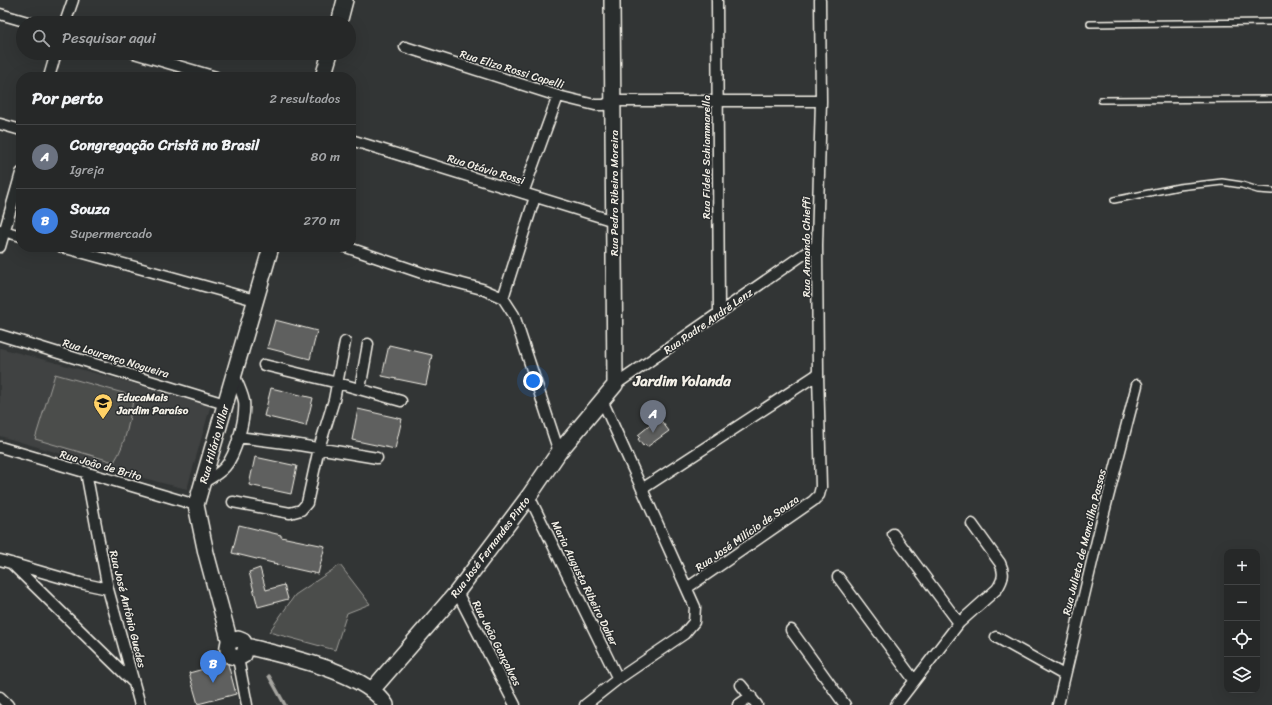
<!DOCTYPE html>
<html lang="pt">
<head>
<meta charset="utf-8">
<style>
	body { margin:0; font-family:Sriracha,sans-serif; background:#2e3030; color:#f1f3f6 }
	.controls { position:absolute; right:12px; bottom:12px; display:grid; overflow:hidden; border-radius:8px; box-shadow:0 4px 16px #0002 }
	.controls button { width:36px; height:36px; display:grid; place-items:center; padding:0; border:0; border-bottom:1px solid #424445; background:#262828; color:#f1f3f6; font:20px sans-serif }
	.you { position:absolute; left:533px; top:381px; width:14px; height:14px; margin:-10px; border:3px solid #fff; border-radius:50%; background:#1a73e8; box-shadow:0 0 0 6px #1a73e833 }
	.badge { display:grid; place-items:center; width:26px; height:26px; border-radius:50%; background:#db2777; color:#fff; font-size:13px; font-weight:700 }
	.pin { position:absolute; translate:-50% -33px; filter:drop-shadow(0 1px 2px #0008) }
	.pin::after { content:''; position:absolute; top:21px; width:14px; height:12px; background:inherit; clip-path:polygon(0 0,100% 0,50% 100%) }
	.list { margin:0; padding:0; list-style:none }
	h2 { display:flex; justify-content:space-between; align-items:center; height:52px; margin:0; padding:0 16px; font-size:17px }
	h2 small { font-size:13px; font-weight:400; color:#a4a6a8 }
	.list li { display:grid; grid-template-columns:26px 1fr auto; gap:12px; align-items:center; box-sizing:border-box; height:64px; padding:0 16px; border-top:1px solid #424445 }
	.list b { display:block; font-size:15px; white-space:nowrap }
	.list p { margin:0; font-size:13px; white-space:nowrap; color:#a4a6a8 }
	.list em { font-size:13px; font-style:normal; color:#a4a6a8 }
	.icon { flex:none; width:22px; height:22px; fill:none; stroke:currentColor; stroke-width:2; stroke-linecap:round; stroke-linejoin:round }
	.map { position:relative; flex:none; width:1272px; height:705px; overflow:hidden }
	.search { position:absolute; background:#262828; box-shadow:0 4px 16px #0002; left:16px; top:16px; width:340px; height:44px; display:flex; align-items:center; gap:10px; box-sizing:border-box; padding:0 14px; border-radius:22px; color:#a4a6a8; font-size:15px }
	.panel { position:absolute; background:#262828; box-shadow:0 4px 16px #0002; left:16px; top:72px; width:340px; height:180px; border-radius:16px }
	.map>svg:first-child { display:block }
	.built { fill:#404242 }
	.green { fill:#4b4d4c; stroke:#a09f9a }
	.lines { fill:none; stroke-linecap:round; stroke-linejoin:round }
	.stream { stroke:#a6a5a0; stroke-width:3.5 }
	.building { fill:#5f605f; stroke:#f4f1e8 }
	.lane-casing { stroke:#f4f1e8; stroke-width:8 }
	.street-casing { stroke:#f4f1e8; stroke-width:13 }
	.secondary-casing { stroke:#f4f1e8; stroke-width:18 }
	.lane { stroke:#2a2d2e; stroke-width:5 }
	.street { stroke:#2a2d2e; stroke-width:10 }
	.secondary { stroke:#2a2d2e; stroke-width:15 }
	.labels { text-anchor:middle; stroke-width:3; stroke-linejoin:round; paint-order:stroke }
	.street-label { font-size:11px; fill:#f4f1e8; stroke:#2a2d2e }
	.poi-label { font-size:11px; font-weight:bold; fill:#f4f1e8; stroke:#2a2d2e; text-anchor:start }
	.district-label { font-size:15px; font-weight:bold; fill:#f4f1e8; stroke:#2a2d2e }
</style>
</head>
<body>
<div class="map">
<svg width="1272" height="705" viewBox="0 0 1272 705">
	<rect width="100%" height="100%" fill="#323535"/>
	<filter id="ink" filterUnits="userSpaceOnUse"><feTurbulence type="fractalNoise" baseFrequency=".025" numOctaves="2"/><feDisplacementMap in="SourceGraphic" scale="8" xChannelSelector="R" yChannelSelector="G"/><feConvolveMatrix kernelMatrix="1 2 1 2 8 2 1 2 1" color-interpolation-filters="sRGB"/></filter>
	<g filter="url(#ink)">
		<path class="built" d="M0,348L211,404L187,489L158,482L0,436Z"/>
		<path class="green" d="M55,374L134,396C129,419 127,442 114,462L35,439Z
			M340,565L370,604L347,613L335,650L269,632L295,595Z"/>
		<g class="lines">
			<path class="stream" d="M269,676L285,705"/>
		</g>
		<path class="building" d="M275,320L317,331L310,359L267,348Z
			M389,345L432,355L426,385L382,376Z
			M271,388L313,398L306,426L264,416Z
			M358,409L402,419L395,449L352,440Z
			M659,418L669,431L647,447L645,444L643,446L638,439L640,437L638,435Z
			M255,457L297,466L291,494L249,485Z
			M239,525L281,535V537L325,546L318,574L273,564H277L232,553Z
			M260,568L266,590L284,585L288,599L258,607L249,572Z
			M226,663L228,664L236,694L198,704L189,673Z"/>
		<g class="lines">
			<defs>
				<path id="lane" d="M1090,24L1272,22
					M1101,100L1272,99
					M1114,200L1179,187L1222,182L1242,185L1258,190L1272,191"/>
				<path id="street" d="M717,0L719,313
					M0,14L31,23
					M65,23L73,0
					M405,47L558,96L595,105H604L613,101H821
					M134,53L216,77
					M49,77L56,53
					M0,124L21,130
					M351,140L614,221
					M523,193L558,96
					M0,230L21,236
					M0,247L21,173
					M62,247L255,300
					M346,247L425,274L482,289L503,298L514,315L559,452
					M503,298L535,197
					M0,335L225,404
					M264,365L338,383L401,401
					M615,385L817,245
					M360,389L368,344
					M238,437L293,444L377,458
					M0,447L196,505
					M86,472L108,589L140,705
					M202,483C211,478 219,474 225,467C236,455 246,417 244,401C242,392 238,384 234,375
					M642,489L818,374
					M529,496L618,679
					M233,502L290,513L301,510L307,503L319,448L334,400L345,342
					M893,534L959,623
					M0,560L80,583L108,589
					M11,563L134,683
					M838,577L914,680
					M687,588L813,501L819,495L821,487L818,374L817,245L821,101L820,0
					M457,592L515,705
					M791,630L845,705
					M996,637L1064,675
					M238,658L247,705
					M741,685L757,705
					M0,697L8,705
					M585,705L618,679L684,634L694,622L695,607L602,400
					M738,705L751,696
					M896,705L959,623L997,589C1003,580 1005,573 1000,563L972,524
					M1058,705L1100,528L1137,385"/>
				<path id="secondary" d="M339,23L345,0
					M323,77L330,53
					M229,642L238,639L243,641L246,646L244,655C238,659 229,658 228,650C227,647 229,644 229,640C229,637 227,634 227,631L206,553L196,505L271,247
					M246,646C284,656 364,671 386,705
					M372,690L457,592L529,496L559,452L615,385L612,0"/>
			</defs>
			<use href="#lane" class="lane-casing"/>
			<use href="#street" class="street-casing"/>
			<use href="#secondary" class="secondary-casing"/>
			<use href="#lane" class="lane"/>
			<use href="#street" class="street"/>
			<use href="#secondary" class="secondary"/>
		</g>
	</g>
	<defs>
		<symbol id="school-pin" viewBox="-11 -11 22 30"><path d="M0 17L-7.5 6A9.5 9.5 0 1 1 7.5 6Z" fill="#ffd166" stroke="#2a2d2e"/><path d="M0-5L7-2L0 1L-7-2ZM-4 1L0 2.5L4 1V4Q0 6-4 4Z" fill="#111"/></symbol>
	</defs>
	<g fill-rule="evenodd">
		<use href="#school-pin" x="92" y="392" width="22" height="30"/>
	</g>
	<g class="labels">
		<g class="street-label">
			<text transform="translate(512 69) rotate(17)" y="4">Rua Eliza Rossi Capelli</text>
			<text transform="translate(706 157) rotate(-90)" y="4">Rua Fidele Schiammarella</text>
			<text transform="translate(486 169) rotate(17)" y="4">Rua Otávio Rossi</text>
			<text transform="translate(614 193) rotate(-90)" y="4">Rua Pedro Ribeiro Moreira</text>
			<text transform="translate(806 247) rotate(-90)" y="4">Rua Armando Chieffi</text>
			<text transform="translate(708 321) rotate(-35)" y="4">Rua Padre André Lenz</text>
			<text transform="translate(116 358) rotate(17)" y="4">Rua Lourenço Nogueira</text>
			<text transform="translate(214 444) rotate(-74)" y="4">Rua Hilário Villar</text>
			<text transform="translate(101 465) rotate(16)" y="4">Rua João de Brito</text>
			<text transform="translate(747 533) rotate(-35)" y="4">Rua José Milício de Souza</text>
			<text transform="translate(1084 542) rotate(-76)" y="4">Rua Julieta de Mancilha Passos</text>
			<text transform="translate(490 547) rotate(-53)" y="4">Rua José Fernandes Pinto</text>
			<text transform="translate(585 583) rotate(64)" y="4">Maria Augusta Ribeiro Daher</text>
			<text transform="translate(128 609) rotate(76)" y="4">Rua José Antônio Guedes</text>
			<text transform="translate(497 643) rotate(63)" y="4">Rua João Gonçalves</text>
		</g>
		<g class="poi-label">
			<text x="117" y="401">EducaMais<tspan x="117" dy="13">Jardim Paraíso</tspan></text>
		</g>
		<g class="district-label">
			<text x="682" y="386">Jardim Yolanda</text>
		</g>
	</g>
</svg>
<div class="controls">
<button>+</button>
<button>−</button>
<button><svg class="icon" aria-label="locate" viewBox="0 0 24 24"><circle cx="12" cy="12" r="6"/><path d="M12 2v4M12 18v4M2 12h4M18 12h4"/></svg></button>
<button><svg class="icon" aria-label="layers" viewBox="0 0 24 24"><path d="M12 4l9 5-9 5-9-5zM3 14l9 5 9-5"/></svg></button>
</div>
<div class="you"></div>
<div class="pin badge" style="left:653px;top:433px;background:#6b7280">A</div>
<div class="pin badge" style="left:213px;top:683px;background:#3f7fe0">B</div>
<div class="search"><svg class="icon" aria-label="search" viewBox="0 0 24 24"><circle cx="10" cy="10" r="6"/><path d="M15 15l6 6"/></svg>Pesquisar aqui</div>
<section class="panel">
<h2>Por perto<small>2 resultados</small></h2>
<ul class="list">
<li><span class="badge" style="background:#6b7280">A</span><div><b>Congregação Cristã no Brasil</b><p>Igreja</p></div><em>80 m</em></li>
<li><span class="badge" style="background:#3f7fe0">B</span><div><b>Souza</b><p>Supermercado</p></div><em>270 m</em></li>
</ul>
</section>
</div>
</body>
</html>
